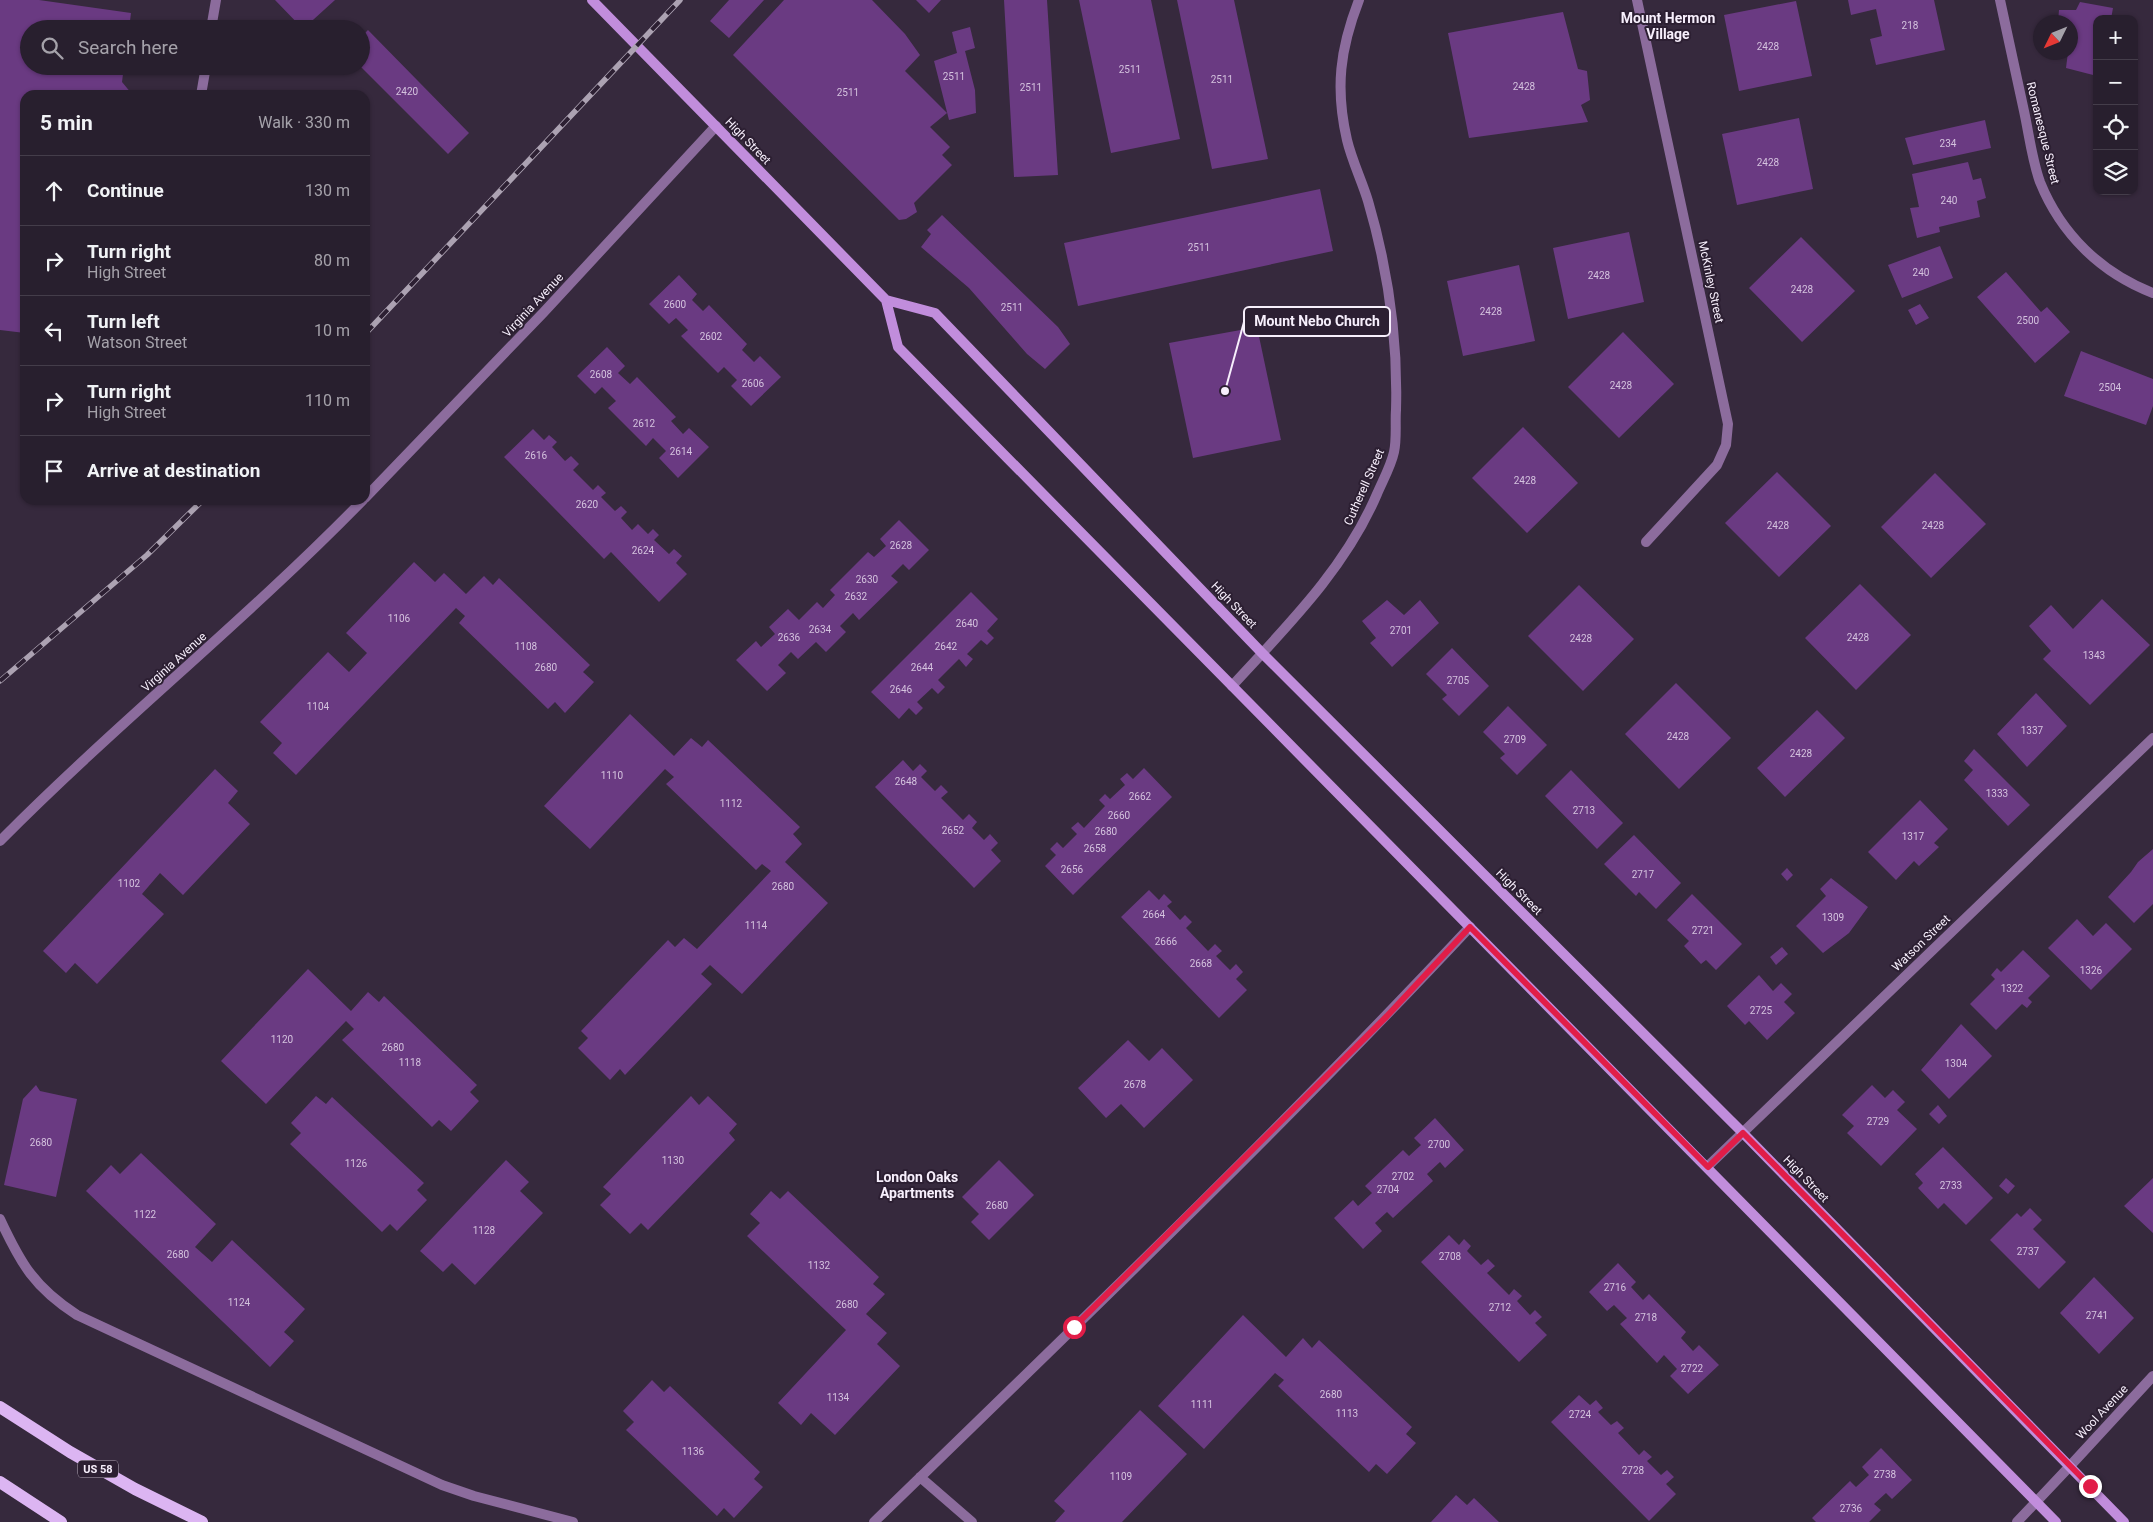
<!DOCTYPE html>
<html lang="en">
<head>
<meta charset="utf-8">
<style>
	body { margin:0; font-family:Roboto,sans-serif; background:#302736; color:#f1f3f6 }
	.controls { position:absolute; right:15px; top:15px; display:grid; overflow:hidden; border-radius:10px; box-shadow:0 1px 4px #0004 }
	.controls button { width:45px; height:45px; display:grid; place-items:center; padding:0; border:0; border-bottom:1px solid #443d4a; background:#281f2e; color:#f1f3f6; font:25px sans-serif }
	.compass { position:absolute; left:2033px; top:15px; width:45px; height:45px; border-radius:50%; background:#281f2e; box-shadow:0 1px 4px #0004; rotate:227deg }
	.stop { position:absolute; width:15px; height:15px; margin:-11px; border:4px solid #e11d48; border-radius:50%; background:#fff }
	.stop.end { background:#e11d48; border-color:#fff; box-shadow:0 1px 5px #0008 }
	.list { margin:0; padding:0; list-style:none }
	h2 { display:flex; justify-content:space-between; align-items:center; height:65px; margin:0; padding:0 20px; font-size:21px }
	h2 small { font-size:16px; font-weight:400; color:#a5a2aa }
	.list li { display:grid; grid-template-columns:32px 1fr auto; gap:15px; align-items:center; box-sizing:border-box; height:70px; padding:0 20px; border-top:1px solid #443d4a }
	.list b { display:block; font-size:19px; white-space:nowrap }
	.list p { margin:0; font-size:16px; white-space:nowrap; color:#a5a2aa }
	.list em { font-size:16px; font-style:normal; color:#a5a2aa }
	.icon { flex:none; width:28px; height:28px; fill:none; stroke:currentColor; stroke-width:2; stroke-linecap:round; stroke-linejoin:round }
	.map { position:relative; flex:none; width:2153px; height:1522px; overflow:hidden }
	.search { position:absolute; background:#281f2e; box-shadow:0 1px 4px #0004; left:20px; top:20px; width:350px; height:55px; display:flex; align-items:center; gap:12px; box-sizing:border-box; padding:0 18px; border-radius:28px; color:#a5a2aa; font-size:19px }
	.panel { position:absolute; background:#281f2e; box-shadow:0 1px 4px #0004; left:20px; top:90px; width:350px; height:415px; border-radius:15px }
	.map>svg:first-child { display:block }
	.building { fill:#6a3a82 }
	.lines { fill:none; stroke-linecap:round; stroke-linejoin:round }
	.minor { stroke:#8c6c9d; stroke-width:10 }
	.tertiary { stroke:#8c6c9d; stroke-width:10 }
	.secondary { stroke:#c18ddc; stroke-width:10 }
	.primary { stroke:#dcb5f2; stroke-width:12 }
	.rail-casing { stroke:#aca2b2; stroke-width:5.5 }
	.rail { stroke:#2c1f32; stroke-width:4; stroke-dasharray:11; stroke-linecap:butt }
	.route { stroke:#e11d48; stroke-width:6 }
	.labels { text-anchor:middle; stroke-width:4; stroke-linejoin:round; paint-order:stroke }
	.number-label { font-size:10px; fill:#d4c2de }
	.shield { fill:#2c1f32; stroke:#bab1bf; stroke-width:1 }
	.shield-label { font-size:11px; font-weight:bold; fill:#f7effc }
	.street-label { font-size:12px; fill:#f7effc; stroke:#2c1f32 }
	.neighbourhood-label { font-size:14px; font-weight:bold; fill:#f7effc; stroke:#2c1f32 }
	.leader { fill:none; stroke:#f7effc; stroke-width:2 }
	.callout-dot { fill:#f7effc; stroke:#2c1f32; stroke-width:2 }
	.callout { fill:#2c1f32; stroke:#f7effc; stroke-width:2 }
	.callout-label { font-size:14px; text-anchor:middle; font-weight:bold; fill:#f7effc }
</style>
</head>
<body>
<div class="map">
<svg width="2153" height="1522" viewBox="0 0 2153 1522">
	<rect width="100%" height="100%" fill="#36293d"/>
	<path class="building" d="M0,0H39L131,13L129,29H29V66H124L122,82L132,94L25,95V333L0,330Z
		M275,0H335L303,29Z
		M729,0H764L729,38L710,21Z
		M784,0H872L905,34L920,55L905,71L947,113L930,127L950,147L942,155L952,165L914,203L917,212L906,219L899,220L733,55Z
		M916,0H941L929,13Z
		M1004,0H1047L1058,175L1014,177Z
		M1079,0H1151L1180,139L1111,153Z
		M1177,0H1234L1268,159L1212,169Z
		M1848,0H1934L1945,50L1876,65L1870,39L1882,36L1876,9L1851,15Z
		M1796,1L1812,76L1739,91L1724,15Z
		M2080,2L2113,8L2111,19H2097V76L2066,68L2068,52H2070V22H2058L2059,10H2076Z
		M1563,12L1578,69L1587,71L1590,100L1581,105L1588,122L1469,138L1448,33Z
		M970,27L975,48L965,51L975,90L976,113L949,120L934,61L957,53L952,32Z
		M368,30L469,133L448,154L361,67V37Z
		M1799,118L1813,189L1737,205L1722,134Z
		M1985,120L1991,148L1913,165L1905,138Z
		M1968,162L1973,180L1981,178L1986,198L1977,201L1980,217L1939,227L1940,232L1917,238L1910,208L1919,207L1912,174Z
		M1320,189L1333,251L1078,306L1064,243Z
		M942,215L1058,327L1070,344L1045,369L1027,354L969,288L921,247L931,234L927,230Z
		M1629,232L1644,302L1568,319L1553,248Z
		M1801,237L1855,291L1802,342L1749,288Z
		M1940,246L1953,278L1902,298L1888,265Z
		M1519,265L1535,341L1463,356L1447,281Z
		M2006,272L2041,312L2047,307L2070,332L2035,363L1977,297Z
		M679,275L697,294L692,300L703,311L709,305L747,344L742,350L754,362L760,356L781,377L751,406L731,386L737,380L724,367L718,373L681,336L688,330L676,318L669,324L649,304Z
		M1920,304L1929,318L1916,325L1908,310Z
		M1257,327L1281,440L1193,458L1169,343Z
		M1623,332L1674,384L1619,438L1568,387Z
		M607,347L625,366L618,373L630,384L637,377L676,417L671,421L683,434L689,428L709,447L678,478L659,458L666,451L653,438L646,446L608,408L616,401L602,387L595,394L577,376Z
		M2081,351L2153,379V406L2146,425L2064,396Z
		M1523,427L1578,483L1527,533L1472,478Z
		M533,429L544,440L549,435L557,442L552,447L565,461L571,456L579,464L573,470L593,490L598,485L606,493L601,497L615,511L621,506L627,512L621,518L632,530L638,524L648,534L653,529L659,535L654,540L669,554L674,549L682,556L676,563L687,574L659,602L611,552L604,559L504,457Z
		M1777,472L1831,526L1779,577L1725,523Z
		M1935,473L1986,524L1931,578L1881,527Z
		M899,520L929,550L909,570L903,564L891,576L898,582L859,620L853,613L840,626L846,632L826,652L816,642L798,659L791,652L778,665L786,673L767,691L736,660L756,641L761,647L775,634L769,627L788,609L799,620L817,602L823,608L835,595L830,590L868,552L874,557L886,546L880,539Z
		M414,562L435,582L444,573L466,594L484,576L493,585L499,578L590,665L583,672L594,682L565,713L555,702L548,709L459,623L465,616L456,608L296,775L273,753L282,743L260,722L328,652L349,672L367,653L346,633Z
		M1860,584L1911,635L1856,690L1805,638Z
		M1579,585L1634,639L1583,691L1528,636Z
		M971,592L998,619L987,631L994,638L987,645L981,640L967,654L973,659L966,667L959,659L938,680L945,687L938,694L932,688L917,702L923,708L916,715L909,708L899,719L871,692Z
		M2102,599L2150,645L2090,705L2043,659L2051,651L2029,626L2051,605L2073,629Z
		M1387,600L1404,615L1420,600L1439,623L1392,667L1370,643L1376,638L1362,621Z
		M1452,648L1489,686L1459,716L1442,699L1447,695L1426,674Z
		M1676,683L1731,738L1679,789L1625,734Z
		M2036,693L2067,726L2027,767L1997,734Z
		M1508,706L1547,745L1517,775L1500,758L1505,754L1483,732Z
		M1817,710L1845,738L1785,797L1757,768Z
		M630,714L674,756L691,738L702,747L708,740L800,827L793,834L802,844L785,862L828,903L742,994L710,965L701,974L712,984L625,1075L620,1069L610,1080L578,1048L588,1038L581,1031L668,940L675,947L684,938L697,949L771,871L762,864L756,870L666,784L674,777L665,769L590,849L544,806Z
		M1974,749L2030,805L2008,826L1964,780L1973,770L1964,761Z
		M903,760L913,771L920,764L927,771L921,777L935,791L941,785L948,792L941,798L963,820L969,814L977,822L972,828L984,840L990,834L998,843L991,850L1001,861L974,888L875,787Z
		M1144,768L1172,797L1073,895L1045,866L1056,855L1050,849L1057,842L1063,848L1077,834L1071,828L1078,822L1084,828L1105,806L1099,800L1105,794L1110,799L1125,785L1120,779L1127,773L1133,779Z
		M215,769L238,791L228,803L250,824L183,895L160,873L142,894L164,914L97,984L75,963L66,973L43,951Z
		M1571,770L1623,823L1597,849L1545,796Z
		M1920,800L1948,829L1934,843L1939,847L1919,866L1914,861L1896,880L1868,852Z
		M1634,835L1681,883L1656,909L1639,892L1636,896L1604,864Z
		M2153,849V904L2134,923L2108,897L2131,872L2138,862Z
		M1787,868L1793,875L1787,881L1781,874Z
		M1831,878L1868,907L1849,933L1823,953L1796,926L1826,896L1820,889Z
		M1149,890L1159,900L1164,894L1172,902L1167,906L1180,920L1185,915L1192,922L1186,928L1208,951L1215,944L1222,951L1216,956L1230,970L1236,964L1243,972L1236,979L1247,990L1219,1018L1121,917Z
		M1692,894L1742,944L1716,970L1706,960L1701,964L1684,946L1689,941L1667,920Z
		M2077,919L2093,936L2106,923L2132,949L2091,990L2048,948Z
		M1782,947L1788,954L1776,965L1770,957Z
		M2023,950L2050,976L2028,998L2032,1002L2027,1008L2022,1004L1996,1030L1970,1004L1995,979L1991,975L1997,968L2001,972Z
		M308,969L351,1011L368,992L379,1002L384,996L477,1085L470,1092L479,1101L451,1131L439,1120L432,1127L342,1040L354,1029L346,1021L266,1104L221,1061Z
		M1759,975L1773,991L1781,983L1792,994L1784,1002L1795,1013L1767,1040L1749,1021L1745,1025L1727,1006Z
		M1961,1024L1992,1056L1949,1099L1921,1070Z
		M1128,1040L1149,1061L1162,1048L1193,1080L1144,1128L1121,1104L1106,1118L1078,1088Z
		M36,1085L40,1091L77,1099L56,1197L4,1185L23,1099Z
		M1872,1085L1885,1098L1893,1090L1905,1102L1897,1110L1917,1129L1881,1166L1847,1133L1854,1126L1842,1115Z
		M316,1096L326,1104L332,1097L424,1183L417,1190L427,1200L397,1231L390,1224L382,1232L290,1144L301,1133L291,1123Z
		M691,1096L699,1105L708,1096L737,1124L729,1133L735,1140L648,1230L641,1223L630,1234L600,1205L611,1194L603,1187Z
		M1938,1105L1947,1116L1939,1124L1929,1114Z
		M1435,1118L1464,1150L1445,1168L1440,1162L1427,1174L1433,1181L1393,1218L1387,1212L1375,1223L1382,1231L1363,1249L1334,1218L1353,1200L1358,1206L1372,1193L1365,1186L1403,1150L1409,1156L1421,1145L1414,1138Z
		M1943,1147L1993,1198L1966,1225L1944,1203L1938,1209L1918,1188L1923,1183L1915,1174Z
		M141,1153L216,1224L195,1247L212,1262L232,1240L305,1309L284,1332L294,1341L270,1367L86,1191L111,1165L120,1174Z
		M506,1160L529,1182L520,1191L543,1213L475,1285L452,1263L443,1272L420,1251Z
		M999,1160L1034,1195L989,1240L971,1222L979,1214L962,1197Z
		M2006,1178L2015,1186L2008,1194L1999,1186Z
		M2153,1178V1233L2124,1206Z
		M771,1191L780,1199L788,1191L879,1277L873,1284L885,1294L866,1314L887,1333L877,1344L900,1366L835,1435L811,1413L801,1425L778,1403L846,1330L747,1236L760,1223L750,1214Z
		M2030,1208L2042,1220L2033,1229L2066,1262L2039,1289L1990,1240L2017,1213L2021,1217Z
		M1449,1235L1459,1245L1464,1239L1471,1246L1467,1251L1481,1265L1488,1259L1495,1266L1487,1273L1509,1295L1514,1289L1522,1296L1517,1301L1530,1315L1535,1310L1542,1317L1535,1323L1547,1335L1519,1362L1421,1262Z
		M1618,1263L1636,1282L1631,1287L1643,1300L1649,1294L1686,1332L1681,1338L1693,1351L1699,1345L1719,1365L1688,1394L1670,1376L1677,1369L1664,1355L1657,1363L1620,1324L1627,1318L1614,1305L1607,1311L1589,1292Z
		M2094,1277L2134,1318L2099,1354L2060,1313Z
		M1243,1315L1286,1357L1303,1338L1312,1348L1319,1340L1412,1427L1406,1434L1416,1443L1387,1474L1376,1464L1369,1472L1278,1386L1284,1380L1275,1373L1204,1449L1158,1406Z
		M652,1380L664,1392L670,1386L760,1472L754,1479L763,1487L734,1518L724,1508L717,1516L626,1430L634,1422L623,1411Z
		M1579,1395L1590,1405L1596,1400L1603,1408L1598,1412L1611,1425L1617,1421L1624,1428L1618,1433L1639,1455L1644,1450L1652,1457L1647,1461L1661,1475L1667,1470L1674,1477L1666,1484L1676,1494L1649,1521L1551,1422Z
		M1140,1410L1187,1454L1122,1522H1055L1065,1511L1054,1501Z
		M1881,1448L1912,1480L1892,1499L1886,1493L1874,1504L1881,1510L1869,1522H1816L1812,1518L1850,1481L1856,1487L1869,1475L1862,1467Z
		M1456,1495L1467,1505L1474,1498L1499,1522H1431Z"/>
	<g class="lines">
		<path class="minor" d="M1637,0L1728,424L1726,445L1717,465L1646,542
			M2000,0C2008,37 2016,74 2024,111C2029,134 2032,160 2040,182C2061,234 2101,273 2153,293
			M211,29L216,0
			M201,95L206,66
			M1232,686C1287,626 1345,569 1377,494C1383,480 1391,466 1394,452C1397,439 1395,423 1396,410C1398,339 1388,269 1368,201C1362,181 1352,161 1347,140C1335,88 1340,49 1359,0
			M1707,1167L2153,738
			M0,1219C21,1264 34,1287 77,1315L442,1485L474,1496L573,1522
			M2070,1466L2153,1376
			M920,1477L972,1522
			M874,1522C1075,1327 1278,1132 1470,927"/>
		<path class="tertiary" d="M365,498L543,313L716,126
			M0,841C117,723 247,619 363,500
			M2017,1522L2070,1466"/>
		<path class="secondary" d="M592,0L886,300L935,313L1262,653L1743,1133L2124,1522
			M886,300L898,347L2056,1522"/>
		<path class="primary" d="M0,1407L70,1452L135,1489L202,1522
			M0,1482L61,1522"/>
		<defs>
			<path id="rail" d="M365,334L680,0
				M0,681L147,555L203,500"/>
		</defs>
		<use href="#rail" class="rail-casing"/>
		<use href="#rail" class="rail"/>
	</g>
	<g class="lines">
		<path class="route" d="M1074,1327L1387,1016L1470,927L1708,1167L1743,1133L2090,1486"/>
	</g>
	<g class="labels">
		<g class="number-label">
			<text x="1910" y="29">218</text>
			<text x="1768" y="50">2428</text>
			<text x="1130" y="73">2511</text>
			<text x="954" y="80">2511</text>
			<text x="1222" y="83">2511</text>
			<text x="1524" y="90">2428</text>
			<text x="1031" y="91">2511</text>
			<text x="407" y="95">2420</text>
			<text x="848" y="96">2511</text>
			<text x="1948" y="147">234</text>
			<text x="1768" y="166">2428</text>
			<text x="1949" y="204">240</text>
			<text x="1199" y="251">2511</text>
			<text x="1921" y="276">240</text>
			<text x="1599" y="279">2428</text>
			<text x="1802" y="293">2428</text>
			<text x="675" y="308">2600</text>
			<text x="1012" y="311">2511</text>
			<text x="1491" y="315">2428</text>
			<text x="2028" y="324">2500</text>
			<text x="711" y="340">2602</text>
			<text x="601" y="378">2608</text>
			<text x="753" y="387">2606</text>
			<text x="1621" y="389">2428</text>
			<text x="2110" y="391">2504</text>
			<text x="644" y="427">2612</text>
			<text x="681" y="455">2614</text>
			<text x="536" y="459">2616</text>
			<text x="1525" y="484">2428</text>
			<text x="587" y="508">2620</text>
			<text x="1778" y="529">2428</text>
			<text x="1933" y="529">2428</text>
			<text x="901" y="549">2628</text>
			<text x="643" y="554">2624</text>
			<text x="867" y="583">2630</text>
			<text x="856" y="600">2632</text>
			<text x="399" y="622">1106</text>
			<text x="967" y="627">2640</text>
			<text x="820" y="633">2634</text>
			<text x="1401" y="634">2701</text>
			<text x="789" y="641">2636</text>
			<text x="1858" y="641">2428</text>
			<text x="1581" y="642">2428</text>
			<text x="526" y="650">1108</text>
			<text x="946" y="650">2642</text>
			<text x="2094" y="659">1343</text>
			<text x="546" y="671">2680</text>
			<text x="922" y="671">2644</text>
			<text x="1458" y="684">2705</text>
			<text x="901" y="693">2646</text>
			<text x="318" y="710">1104</text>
			<text x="2032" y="734">1337</text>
			<text x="1678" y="740">2428</text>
			<text x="1515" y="743">2709</text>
			<text x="1801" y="757">2428</text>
			<text x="612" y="779">1110</text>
			<text x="906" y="785">2648</text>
			<text x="1997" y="797">1333</text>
			<text x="1140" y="800">2662</text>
			<text x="731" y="807">1112</text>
			<text x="1584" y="814">2713</text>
			<text x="1119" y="819">2660</text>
			<text x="953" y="834">2652</text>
			<text x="1106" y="835">2680</text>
			<text x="1913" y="840">1317</text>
			<text x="1095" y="852">2658</text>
			<text x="1072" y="873">2656</text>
			<text x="1643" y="878">2717</text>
			<text x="129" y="887">1102</text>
			<text x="783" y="890">2680</text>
			<text x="1154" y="918">2664</text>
			<text x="1833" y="921">1309</text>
			<text x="756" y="929">1114</text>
			<text x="1703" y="934">2721</text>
			<text x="1166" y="945">2666</text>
			<text x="1201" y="967">2668</text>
			<text x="2091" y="974">1326</text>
			<text x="2012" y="992">1322</text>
			<text x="1761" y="1014">2725</text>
			<text x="282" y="1043">1120</text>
			<text x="393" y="1051">2680</text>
			<text x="410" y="1066">1118</text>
			<text x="1956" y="1067">1304</text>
			<text x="1135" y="1088">2678</text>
			<text x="1878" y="1125">2729</text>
			<text x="41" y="1146">2680</text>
			<text x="1439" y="1148">2700</text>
			<text x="673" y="1164">1130</text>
			<text x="356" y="1167">1126</text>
			<text x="1403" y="1180">2702</text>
			<text x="1951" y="1189">2733</text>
			<text x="1388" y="1193">2704</text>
			<text x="997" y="1209">2680</text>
			<text x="145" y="1218">1122</text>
			<text x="484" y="1234">1128</text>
			<text x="2028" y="1255">2737</text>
			<text x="178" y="1258">2680</text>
			<text x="1450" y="1260">2708</text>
			<text x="819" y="1269">1132</text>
			<text x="1615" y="1291">2716</text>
			<text x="239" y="1306">1124</text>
			<text x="847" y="1308">2680</text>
			<text x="1500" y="1311">2712</text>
			<text x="2097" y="1319">2741</text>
			<text x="1646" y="1321">2718</text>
			<text x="1692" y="1372">2722</text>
			<text x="1331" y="1398">2680</text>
			<text x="838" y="1401">1134</text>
			<text x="1202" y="1408">1111</text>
			<text x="1347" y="1417">1113</text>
			<text x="1580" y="1418">2724</text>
			<text x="693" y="1455">1136</text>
			<text x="1633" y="1474">2728</text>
			<text x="1885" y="1478">2738</text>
			<text x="1121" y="1480">1109</text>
			<text x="1851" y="1512">2736</text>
		</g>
		<rect class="shield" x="78" y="1460.5" width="40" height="17" rx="4"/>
		<g class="shield-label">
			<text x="98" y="1473">US 58</text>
		</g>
		<g class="street-label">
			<text transform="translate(2043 133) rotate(76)" y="4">Romanesque Street</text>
			<text transform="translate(748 141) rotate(46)" y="4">High Street</text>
			<text transform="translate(1711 282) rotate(78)" y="4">McKinley Street</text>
			<text transform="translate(533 305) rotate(-47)" y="4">Virginia Avenue</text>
			<text transform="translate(1364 487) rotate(-66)" y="4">Cutherell Street</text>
			<text transform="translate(1234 605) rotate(46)" y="4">High Street</text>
			<text transform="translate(174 662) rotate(-42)" y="4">Virginia Avenue</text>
			<text transform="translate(1519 892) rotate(45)" y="4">High Street</text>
			<text transform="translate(1921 943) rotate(-44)" y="4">Watson Street</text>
			<text transform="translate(1806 1179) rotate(46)" y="4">High Street</text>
			<text transform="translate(2102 1412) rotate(-47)" y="4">Wool Avenue</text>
		</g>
		<g class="neighbourhood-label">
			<text x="1668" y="23">Mount Hermon<tspan x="1668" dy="16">Village</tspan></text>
			<text x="917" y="1182">London Oaks<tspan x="917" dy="16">Apartments</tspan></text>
		</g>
	</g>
	<path class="leader" d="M1225 391L1244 322"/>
	<circle class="callout-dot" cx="1225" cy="391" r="5"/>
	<rect class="callout" x="1244" y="307" width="146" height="29" rx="5"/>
	<g class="callout-label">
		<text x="1317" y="326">Mount Nebo Church</text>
	</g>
</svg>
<div class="controls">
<button>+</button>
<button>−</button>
<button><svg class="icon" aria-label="locate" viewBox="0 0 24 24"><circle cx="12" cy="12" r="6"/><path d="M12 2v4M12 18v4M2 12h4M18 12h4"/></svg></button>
<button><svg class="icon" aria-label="layers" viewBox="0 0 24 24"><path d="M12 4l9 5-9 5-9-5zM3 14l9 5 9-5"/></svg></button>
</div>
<svg class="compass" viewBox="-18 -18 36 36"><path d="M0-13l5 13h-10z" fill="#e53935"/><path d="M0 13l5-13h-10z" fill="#a5a2aa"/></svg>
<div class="stop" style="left:1074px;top:1327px"></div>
<div class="stop end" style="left:2090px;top:1486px"></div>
<div class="search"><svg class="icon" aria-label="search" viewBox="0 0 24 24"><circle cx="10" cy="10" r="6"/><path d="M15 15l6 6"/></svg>Search here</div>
<section class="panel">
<h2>5 min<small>Walk · 330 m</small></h2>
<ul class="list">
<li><svg class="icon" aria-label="ahead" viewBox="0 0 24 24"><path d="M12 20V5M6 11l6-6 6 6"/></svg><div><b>Continue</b></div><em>130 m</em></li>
<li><svg class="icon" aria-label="right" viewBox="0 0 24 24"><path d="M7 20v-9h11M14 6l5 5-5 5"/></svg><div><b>Turn right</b><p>High Street</p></div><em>80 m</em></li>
<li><svg class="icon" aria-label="left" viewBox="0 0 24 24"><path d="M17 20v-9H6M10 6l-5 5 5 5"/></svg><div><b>Turn left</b><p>Watson Street</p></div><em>10 m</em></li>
<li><svg class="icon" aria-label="right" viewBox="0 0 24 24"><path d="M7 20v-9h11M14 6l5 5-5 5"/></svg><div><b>Turn right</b><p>High Street</p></div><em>110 m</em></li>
<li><svg class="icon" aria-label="arrive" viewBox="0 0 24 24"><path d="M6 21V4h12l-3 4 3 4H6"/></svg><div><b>Arrive at destination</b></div></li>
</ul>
</section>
</div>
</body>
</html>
